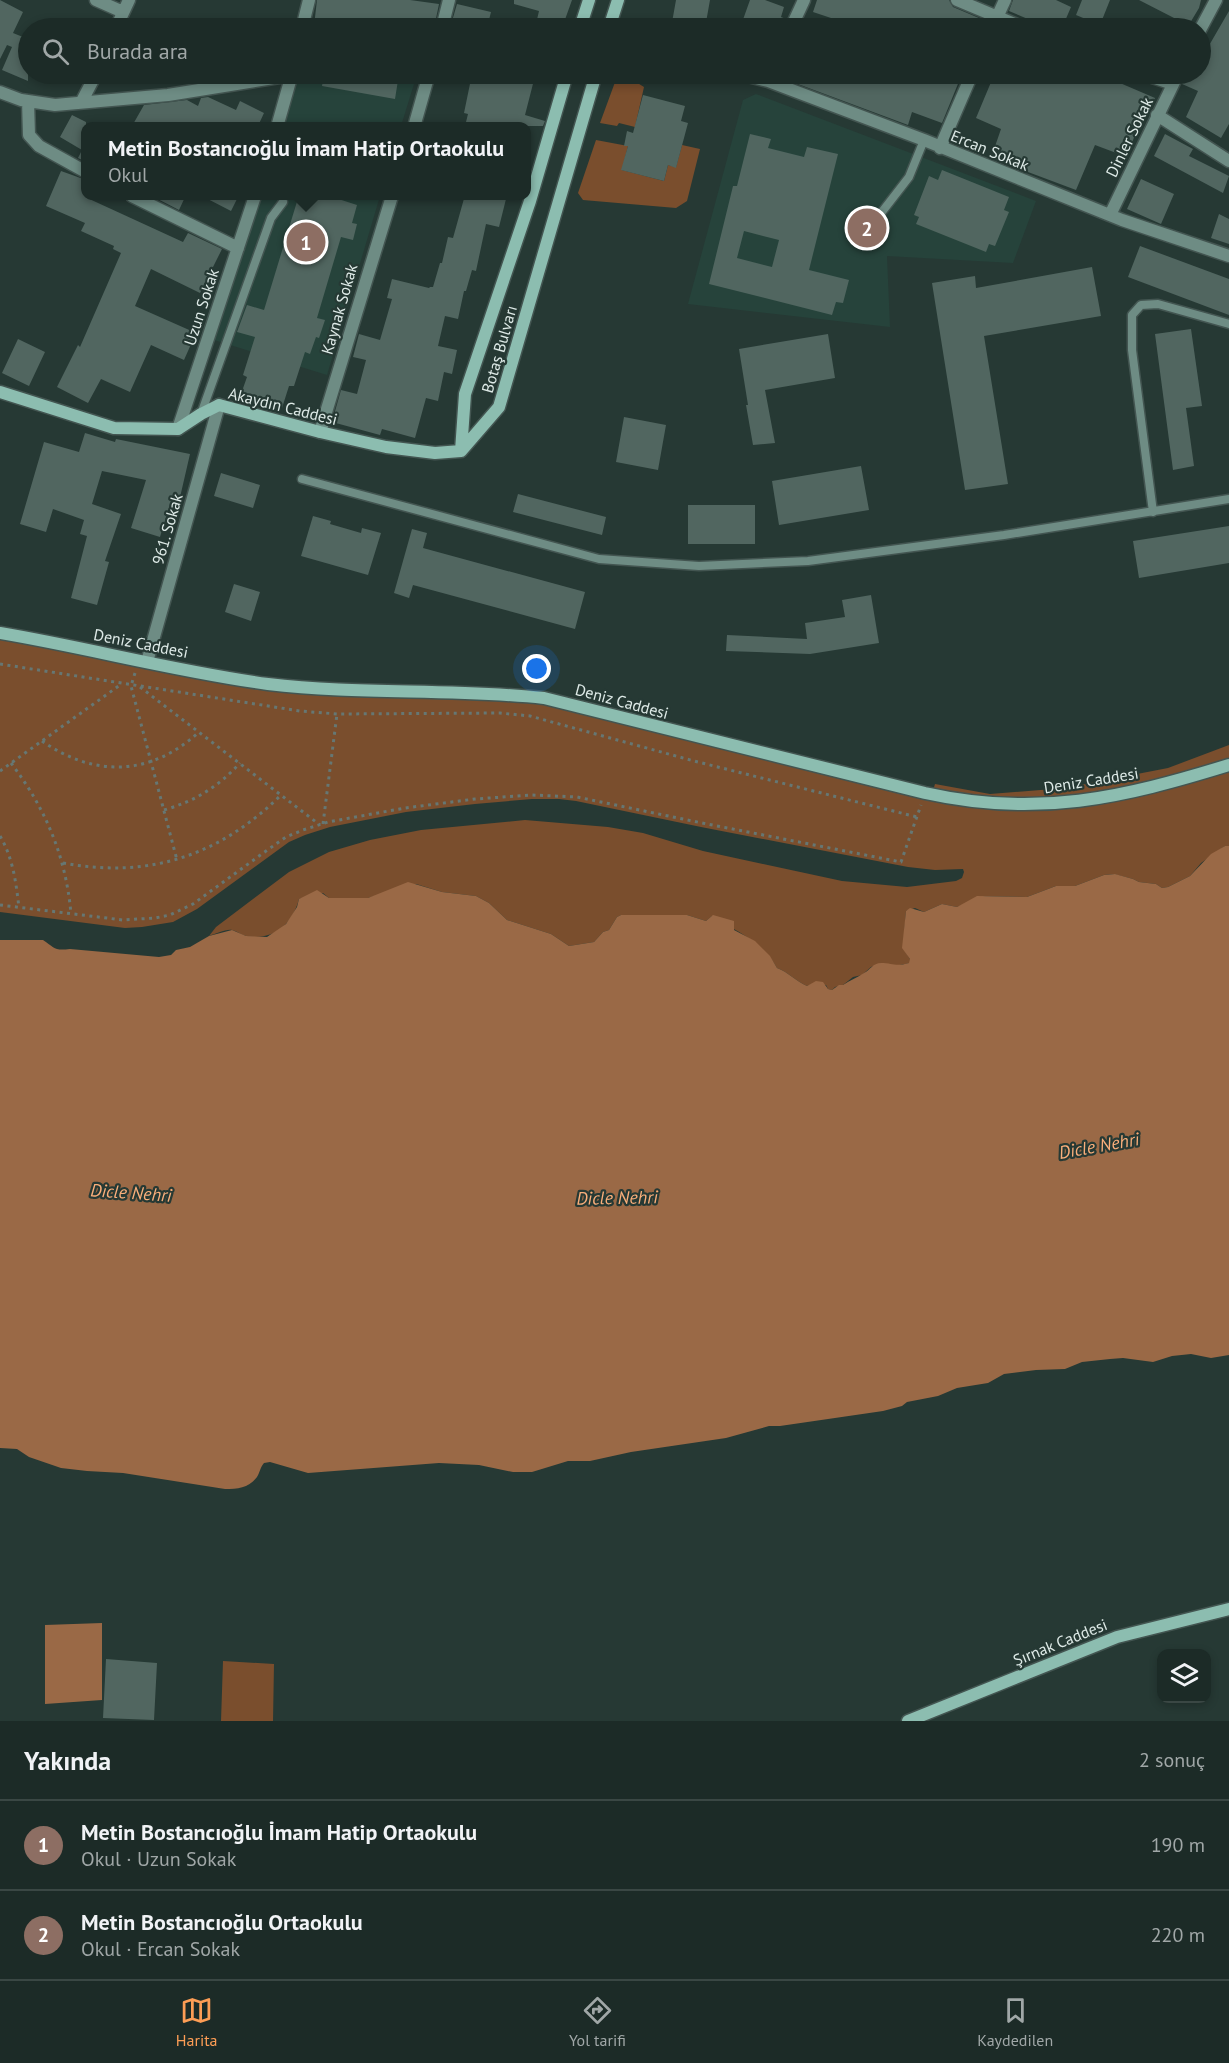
<!DOCTYPE html>
<html lang="tr">
<head>
<meta charset="utf-8">
<style>
	body { margin:0; font-family:"PT Sans",sans-serif; background:#25332f; color:#f1f3f6 }
	.controls { position:absolute; right:18px; bottom:18px; display:grid; overflow:hidden; border-radius:12px; box-shadow:0 3px 9px #0003 }
	.controls button { width:54px; height:54px; display:grid; place-items:center; padding:0; border:0; border-bottom:2px solid #3a4744; background:#1c2b27; color:#f1f3f6; font:30px sans-serif }
	.you { position:absolute; left:537px; top:669px; width:21px; height:21px; margin:-15px; border:4px solid #fff; border-radius:50%; background:#1a73e8; box-shadow:0 0 0 9px #1a73e833 }
	.badge { display:grid; place-items:center; width:39px; height:39px; border-radius:50%; background:#fd9d55; color:#fff; font-size:20px; font-weight:700 }
	.pin { position:absolute; translate:-50% -50%; border:3px solid #fff; box-shadow:0 2px 6px #0006 }
	.popup { position:absolute; left:81px; top:122px; width:450px; height:78px; box-sizing:border-box; display:grid; place-content:center; border-radius:12px; background:#1c2b27; filter:drop-shadow(0 2px 4px #0005); font-size:20px; white-space:nowrap; color:#a0a7a7 }
	.popup b { font-size:22px; color:#f1f3f6 }
	.popup::after { content:''; position:absolute; left:50%; top:100%; margin-left:-12px; border:12px solid transparent; border-top-color:#1c2b27 }
	.list { margin:0; padding:0; list-style:none }
	h2 { display:flex; justify-content:space-between; align-items:center; height:78px; margin:0; padding:0 24px; font-size:26px }
	h2 small { font-size:20px; font-weight:400; color:#a0a7a7 }
	.list li { display:grid; grid-template-columns:39px 1fr auto; gap:18px; align-items:center; box-sizing:border-box; height:90px; padding:0 24px; border-top:2px solid #3a4744 }
	.list b { display:block; font-size:22px; white-space:nowrap }
	.list p { margin:0; font-size:20px; white-space:nowrap; color:#a0a7a7 }
	.list em { font-size:20px; font-style:normal; color:#a0a7a7 }
	.icon { flex:none; width:33px; height:33px; fill:none; stroke:currentColor; stroke-width:2; stroke-linecap:round; stroke-linejoin:round }
	.map { position:relative; flex:none; width:1229px; height:1721px; overflow:hidden }
	.search { position:absolute; background:#1c2b27; box-shadow:0 3px 9px #0003; left:18px; right:18px; top:18px; height:66px; display:flex; align-items:center; gap:15px; box-sizing:border-box; padding:0 21px; border-radius:33px; color:#a0a7a7; font-size:22px }
	.sheet { height:258px; background:#1c2b27 }
	nav { display:flex; justify-content:space-around; align-items:center; box-sizing:border-box; height:84px; border-top:2px solid #3a4744; background:#1c2b27; font-size:16px; color:#a0a7a7 }
	nav a { display:grid; justify-items:center; gap:3px }
	nav .on { color:#fd9d55 }
	.map>svg:first-child { display:block }
	.built { fill:#26433b }
	.green { fill:#7a4e2d }
	.water { fill:#9a6946 }
	.building { fill:#516660; fill-rule:evenodd }
	.lines { fill:none; stroke-linecap:round; stroke-linejoin:round }
	.lane-casing { stroke:#435551; stroke-width:11 }
	.street-casing { stroke:#435551; stroke-width:15 }
	.secondary-casing { stroke:#435551; stroke-width:15 }
	.path { stroke:#667773; stroke-width:3; stroke-dasharray:3 4.5; stroke-linecap:butt }
	.lane { stroke:#6e8c84; stroke-width:8 }
	.street { stroke:#6e8c84; stroke-width:12 }
	.secondary { stroke:#8cbdb0; stroke-width:12 }
	.labels { text-anchor:middle; stroke-width:4.5; stroke-linejoin:round; paint-order:stroke }
	.street-label { font-size:16px; fill:#deeae7; stroke:#263934 }
	.water-label { font-size:18px; font-style:italic; fill:#faaf7b; stroke:#263934 }
</style>
</head>
<body>
<div class="map">
<svg width="1229" height="1721" viewBox="0 0 1229 1721">
	<rect width="100%" height="100%" fill="#263934"/>
	<path class="built" d="M298,74H417L401,126L283,127Z
		M756,94L1036,201L1013,263L887,256L890,327L688,304L743,100Z
		M260,196H380L327,375L214,340Z"/>
	<path class="green" d="M618,74H623L644,87L635,127L619,123L617,126L600,123Z
		M596,140L628,146L622,170L664,181L668,165L676,167L682,145L700,149L687,201L676,208L583,200L578,193Z
		M0,633L267,683L501,694L932,794L935,784L990,794L1065,788L1168,768L1229,745V846H1225L1201,863L1190,876L1168,887L1162,888L1156,884L1139,882L1133,879L1114,874L1104,875L1075,886H1056L1027,897L985,896L957,907L942,904L924,912L915,908L906,911L903,948L910,959V963L895,966L882,963L871,967L862,975L853,977L843,985L835,987L832,990L828,989L826,985L813,984L807,986C796,981 788,972 777,968C762,941 737,932 712,916L706,921L687,915H621L617,917L609,930L603,932L594,942L569,946L551,934L507,920L489,903L476,896L442,892L416,884L368,898L338,899L329,898L323,893L299,899C292,925 273,941 246,936C241,935 237,931 232,930C226,929 215,934 209,936L216,927L289,872L329,852L370,840L421,830L525,820L608,827L643,833L703,851L842,881L907,887L956,881L962,878L964,872L963,869L935,870L908,867L701,827L576,801L559,799H532L475,804L406,812L330,827L305,835L289,842L197,909L173,922L142,927L125,928L0,912Z
		M223,1661L274,1664L273,1721H221Z"/>
	<path class="water" d="M1225,846H1229V1355L1211,1358L1191,1354L1172,1356L1153,1362L1123,1358L1110,1359L1082,1362L1065,1369L1036,1370L1004,1374L988,1383L957,1388L938,1396L907,1402L902,1406L883,1411L780,1426H769L726,1438L631,1452L590,1461H568L532,1472H513L479,1465L439,1463L308,1473L270,1462L264,1463C260,1468 260,1472 257,1477C249,1488 238,1489 225,1489L123,1473L87,1471L61,1468L29,1457L17,1449L0,1448V940H43C55,948 54,951 70,949L159,957L171,955L176,950L190,947L209,936L232,930L246,936L267,937L286,924L297,907L299,899L317,890L329,898H368L408,882L442,892L476,896L489,903L507,920L551,934L569,946L594,942L603,932L609,930L617,917L621,915H687L706,921L713,915L734,921V930L755,941L770,956L777,968C788,972 796,981 807,986L816,981L823,982L828,989L832,990L839,985H843C850,980 857,978 864,973C870,970 873,963 881,963C893,963 895,967 909,963L910,959L902,948L906,911L910,908L924,912L942,904L957,907L977,896L1027,897L1056,886H1075L1104,875L1115,874L1133,879L1139,882L1156,884L1162,888L1168,887L1190,876L1211,854Z
		M102,1623V1700L45,1704V1625Z"/>
	<path class="building" d="M0,0L23,12L13,33L28,39V81L2,70L12,47L7,45L0,59Z
		M317,0H410L439,4L434,28H331L314,26Z
		M514,0H572L562,28H535L539,11L514,4Z
		M676,0H710L705,28H671Z
		M750,0H765L784,7L781,17L786,19L783,28H740Z
		M817,0H949L953,7L986,21L984,28H873L859,23L857,28H827L831,18L813,12Z
		M1013,0H1056L1071,7L1062,28H1049L1009,11Z
		M1082,0H1110L1100,25L1076,15Z
		M1139,0H1201L1199,8L1187,28H1182L1173,23L1176,19Z
		M457,4L491,12L487,28H450Z
		M1229,11V124L1221,138L1186,117L1198,91L1182,84L1186,74H1200V61Z
		M324,74H399L395,99L322,86Z
		M472,74H523L535,76L525,115L545,121L543,126H465L468,114L464,113Z
		M771,74H880L898,81L901,74H962L942,123L912,112L908,125Z
		M1010,74H1099L1155,98L1148,114L1143,112L1127,157L1095,145L1076,190L991,158L1001,129L976,118L994,75L1007,81Z
		M643,95L685,106L681,121L688,123L676,168L668,165L664,181L621,170L628,146H624L627,131L633,133Z
		M208,97L236,110L240,101L264,113L258,126H132L144,105L187,100L198,106L201,98Z
		M72,115L86,122V162L78,158L82,150L60,137Z
		M750,134L771,139L768,148L804,157L807,147L838,154L809,270L849,280L843,303L836,302L832,315L709,284L733,186H737ZM744,231L779,240L772,267L737,258Z
		M1165,134L1193,149L1189,156L1229,176L1223,193L1154,156Z
		M942,170L1009,197L1004,210L1009,212L995,246L989,244L986,252L916,224L919,217L914,215L929,176L938,180Z
		M61,171L86,180L85,197L183,242L188,233L222,249L200,293L151,269L135,306L196,333L184,360L151,345L130,392L101,379L88,403L57,387L78,345L80,347L121,253L113,249L114,246L81,231L85,223L46,206Z
		M1141,179L1174,194L1161,224L1127,209Z
		M150,195H186L179,210Z
		M200,195H239L231,211Z
		M299,195H326L357,205L352,223L357,224L353,240L341,237L317,318L325,320L319,338L316,337L310,354L305,352L294,386H289L282,408L241,394L247,377L243,375L255,337L237,332L247,305L264,310Z
		M465,195H507L499,227L486,224L476,271L472,270L466,291H464L458,319L445,316L438,346L457,350L452,374L444,372L438,401L426,398L415,438L382,429L380,435L332,422L341,390L357,394L366,360L353,357L359,334L380,340L392,299L387,298L392,279L429,288L430,287H433L440,263H442L448,237L453,238Z
		M1219,214L1229,219V244L1211,238Z
		M1140,246L1229,279V315L1128,277Z
		M1092,267L1101,316L984,336L1008,484L965,490L932,283L975,276L976,288Z
		M1191,329L1202,406L1186,408L1194,466L1173,470L1155,334Z
		M828,334L835,378L765,390L775,443L753,445L746,405H748L739,349Z
		M18,339L45,352L29,386L2,373Z
		M624,417L666,425L658,470L616,462Z
		M85,433L115,442L116,439L190,454L178,506L170,504L160,537L131,528L146,480L102,471L92,504L121,514L105,561L109,562L97,605L71,598L87,536L80,534L84,520L53,509L46,532L20,524L44,442L79,452Z
		M861,466L869,510L779,525L772,481Z
		M221,473L260,485L253,508L214,496Z
		M518,494L606,517L602,535L513,512Z
		M688,505H755V544H688Z
		M313,516L331,521L330,524L361,533L362,528L381,533L368,575L301,556Z
		M1229,526V563L1139,578L1133,541Z
		M412,529L427,533L423,548L585,592L575,629L413,585L409,598L394,593Z
		M234,584L260,592L251,621L225,612Z
		M871,595L879,643L810,654L726,651L727,635L807,639L805,623L845,617L842,600Z
		M106,1659L157,1663L154,1720L103,1718Z"/>
	<g class="lines">
		<defs>
			<path id="lane" d="M861,239L909,177L924,140
				M201,414L271,218L283,202
				M302,479L599,559L699,566L808,561L1004,535L1229,499
				M1153,512L1132,350V315L1141,305L1158,304L1229,324"/>
			<path id="street" d="M96,0L123,12
				M957,0L1024,28
				M116,28L129,0
				M302,28L309,0
				M442,28L449,0
				M791,28L804,0
				M992,28L1005,0
				M1200,30L1216,0
				M740,74L768,81L924,140L1122,220L1229,256
				M1143,74L1173,84
				M0,92L21,100L55,105L168,95L292,75
				M28,101L29,135L39,146L86,172
				M82,101L96,74
				M1157,115L1229,161
				M277,127L292,74
				M414,127L429,74
				M940,148L972,74
				M132,196L238,248
				M1110,215L1178,74
				M178,429L255,196
				M320,432L392,196
				M147,662L219,405"/>
			<path id="secondary" d="M580,28L589,0
				M609,28L618,0
				M0,392L114,428L178,429L201,414L219,405L320,432L386,447L435,453L461,451
				M461,451L499,407L596,74
				M461,451L465,394L530,201L567,74
				M0,633C89,648 178,672 268,684C359,695 452,688 544,698L925,793C1037,818 1122,798 1229,765
				M908,1721L1117,1637L1229,1609"/>
		</defs>
		<use href="#lane" class="lane-casing"/>
		<use href="#street" class="street-casing"/>
		<use href="#secondary" class="secondary-casing"/>
		<path class="path" d="M0,664L300,711L337,714L500,713L530,716L694,761L917,817
			M135,673L131,686L177,860
			M140,687L320,825
			M42,741C95,778 151,776 199,732
			M11,763C46,809 66,857 71,914
			M0,771L120,685
			M164,810C195,801 218,787 240,763
			M323,824L337,714
			M0,836C13,858 16,882 19,908
			M63,863C149,879 219,856 281,795
			M0,905L123,920L155,918L170,915L193,904L266,851L286,837L303,830L328,822L405,808L475,799L532,795L577,797L702,823L901,862L921,805"/>
		<use href="#lane" class="lane"/>
		<use href="#street" class="street"/>
		<use href="#secondary" class="secondary"/>
	</g>
	<g class="labels">
		<g class="street-label">
			<text transform="translate(1129 137) rotate(-64)" y="6">Dinler Sokak</text>
			<text transform="translate(990 150) rotate(22)" y="6">Ercan Sokak</text>
			<text transform="translate(201 307) rotate(-72)" y="6">Uzun Sokak</text>
			<text transform="translate(339 309) rotate(-74)" y="6">Kaynak Sokak</text>
			<text transform="translate(499 349) rotate(-74)" y="6">Botaş Bulvarı</text>
			<text transform="translate(283 406) rotate(14)" y="6">Akaydın Caddesi</text>
			<text transform="translate(167 529) rotate(-74)" y="6">961. Sokak</text>
			<text transform="translate(141 643) rotate(11)" y="6">Deniz Caddesi</text>
			<text transform="translate(622 701) rotate(15)" y="6">Deniz Caddesi</text>
			<text transform="translate(1091 780) rotate(-9)" y="6">Deniz Caddesi</text>
			<text transform="translate(1060 1642) rotate(-22)" y="6">Şırnak Caddesi</text>
		</g>
		<g class="water-label">
			<text transform="translate(1099 1146) rotate(-10)" y="6">Dicle Nehri</text>
			<text transform="translate(131 1193) rotate(4)" y="6">Dicle Nehri</text>
			<text transform="translate(617 1198) rotate(-1)" y="6">Dicle Nehri</text>
		</g>
	</g>
</svg>
<div class="controls">
<button><svg class="icon" aria-label="layers" viewBox="0 0 24 24"><path d="M12 4l9 5-9 5-9-5zM3 14l9 5 9-5"/></svg></button>
</div>
<div class="you"></div>
<div class="pin badge" style="left:306px;top:242px;background:#8d6e63">1</div>
<div class="popup"><b>Metin Bostancıoğlu İmam Hatip Ortaokulu</b>Okul</div>
<div class="pin badge" style="left:867px;top:228px;background:#8d6e63">2</div>
<div class="search"><svg class="icon" aria-label="search" viewBox="0 0 24 24"><circle cx="10" cy="10" r="6"/><path d="M15 15l6 6"/></svg>Burada ara</div>
</div>
<section class="sheet">
<h2>Yakında<small>2 sonuç</small></h2>
<ul class="list">
<li><span class="badge" style="background:#8d6e63">1</span><div><b>Metin Bostancıoğlu İmam Hatip Ortaokulu</b><p>Okul · Uzun Sokak</p></div><em>190 m</em></li>
<li><span class="badge" style="background:#8d6e63">2</span><div><b>Metin Bostancıoğlu Ortaokulu</b><p>Okul · Ercan Sokak</p></div><em>220 m</em></li>
</ul>
</section>
<nav>
<a class="on"><svg class="icon" aria-label="map" viewBox="0 0 24 24"><path d="M3 6l6-2 6 2 6-2v14l-6 2-6-2-6 2zM9 4v14M15 6v14"/></svg>Harita</a>
<a><svg class="icon" aria-label="directions" viewBox="0 0 24 24"><path d="M12 3l9 9-9 9-9-9zM9 14v-3h6M13 9l2 2-2 2"/></svg>Yol tarifi</a>
<a><svg class="icon" aria-label="saved" viewBox="0 0 24 24"><path d="M7 4h10v16l-5-4-5 4z"/></svg>Kaydedilen</a>
</nav>
</body>
</html>
